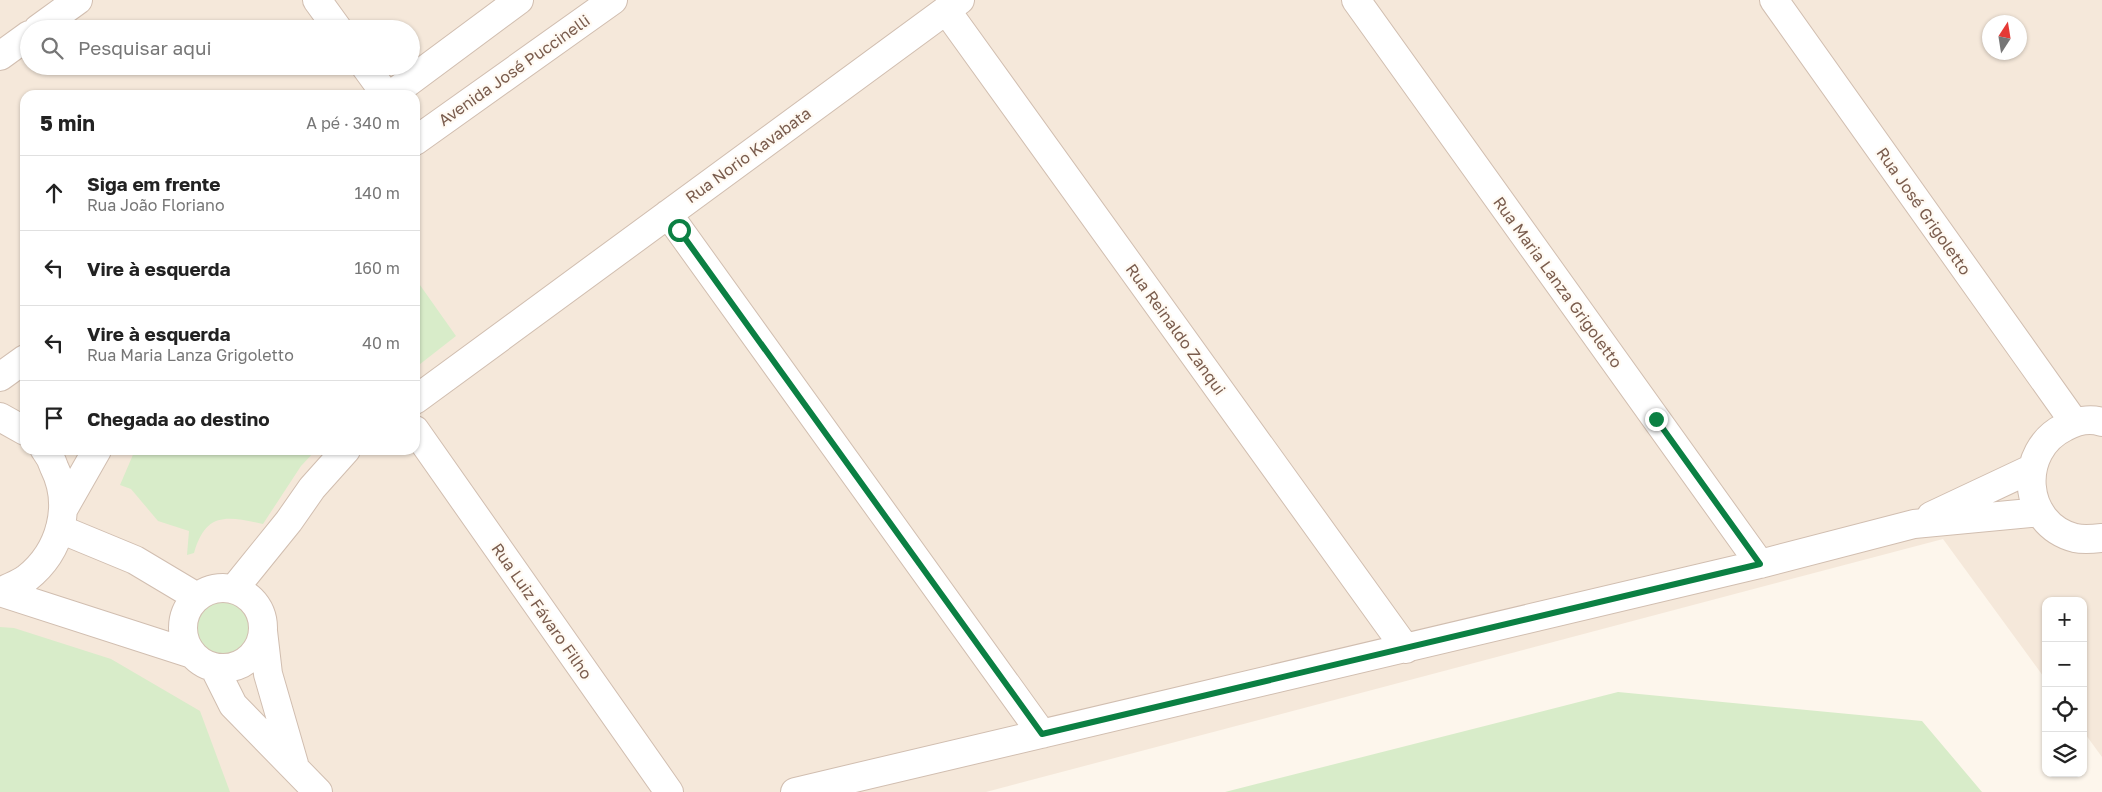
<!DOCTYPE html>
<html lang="pt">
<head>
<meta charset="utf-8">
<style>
	body { margin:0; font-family:"Golos Text",sans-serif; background:#f2f2f2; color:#222 }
	.controls { position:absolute; right:15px; bottom:15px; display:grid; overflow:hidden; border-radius:10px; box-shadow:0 1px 4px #0004 }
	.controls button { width:45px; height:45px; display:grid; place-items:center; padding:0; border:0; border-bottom:1px solid #e0e0e0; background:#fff; color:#222; font:25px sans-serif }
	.compass { position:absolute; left:1982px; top:15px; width:45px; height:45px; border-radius:50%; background:#fff; box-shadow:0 1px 4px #0004; rotate:12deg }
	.stop { position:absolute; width:15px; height:15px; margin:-11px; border:4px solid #0b8043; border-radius:50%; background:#fff }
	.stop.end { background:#0b8043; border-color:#fff; box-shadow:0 1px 5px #0008 }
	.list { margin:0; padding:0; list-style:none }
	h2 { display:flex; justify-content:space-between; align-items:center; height:65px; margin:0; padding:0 20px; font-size:21px }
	h2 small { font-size:16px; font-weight:400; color:#767676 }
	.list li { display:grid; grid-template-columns:32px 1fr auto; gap:15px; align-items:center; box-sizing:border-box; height:75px; padding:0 20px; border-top:1px solid #e0e0e0 }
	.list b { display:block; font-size:19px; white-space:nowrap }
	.list p { margin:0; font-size:16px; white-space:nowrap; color:#767676 }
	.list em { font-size:16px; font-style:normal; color:#767676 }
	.icon { flex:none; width:28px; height:28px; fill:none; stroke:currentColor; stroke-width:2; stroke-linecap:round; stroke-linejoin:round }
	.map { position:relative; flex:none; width:2102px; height:792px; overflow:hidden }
	.search { position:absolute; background:#fff; box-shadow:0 1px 4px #0004; left:20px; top:20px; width:400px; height:55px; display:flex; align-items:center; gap:12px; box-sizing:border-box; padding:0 18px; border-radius:28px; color:#767676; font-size:19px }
	.panel { position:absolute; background:#fff; box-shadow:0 1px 4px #0004; left:20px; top:90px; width:400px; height:365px; border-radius:15px }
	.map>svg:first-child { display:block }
	.residential { fill:#f5e8da; fill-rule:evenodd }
	.green { fill:#d8ecc9 }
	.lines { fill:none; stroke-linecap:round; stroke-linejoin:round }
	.minor-casing { stroke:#d1beb0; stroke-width:30 }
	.tertiary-casing { stroke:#d1beb0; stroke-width:30 }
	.minor { stroke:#fff; stroke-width:28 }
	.tertiary { stroke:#fff; stroke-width:28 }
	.route { stroke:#0b8043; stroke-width:6 }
	.labels { text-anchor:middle; stroke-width:4.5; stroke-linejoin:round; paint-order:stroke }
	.street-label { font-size:16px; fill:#7a5c4d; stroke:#fffaf3 }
</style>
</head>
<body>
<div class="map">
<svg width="2102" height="792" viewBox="0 0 2102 792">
	<rect width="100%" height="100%" fill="#fdf6ec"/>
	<path class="residential" d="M0,0H2102V757L2083,731V601H2046V680L1943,539L986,792H0ZM1990,22H2020V52H1990ZM29,29H411V66H29ZM25,95H415V450H25Z"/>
	<path class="green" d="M415,278L456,336L415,368Z
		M135,450H316L301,466L263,524C226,516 206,512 194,553L187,555L189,531L158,521L131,489L120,485Z
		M192 628a31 31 0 1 1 62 0a31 31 0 1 1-62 0Z
		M0,627L14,628L111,659L200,711L230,792H0Z
		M1618,692L1922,721L1982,792H1225Z"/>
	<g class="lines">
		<defs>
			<path id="minor" d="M317,0L338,29
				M1356,0L1760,564
				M1774,0L2074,422
				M946,10L1406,649
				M38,29L78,0
				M0,56L29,35
				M365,66L386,95
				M668,214L1042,734
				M415,400L960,0
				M2102,422C2090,418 2076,421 2065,427C2017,450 2021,524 2075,538C2084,540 2093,539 2102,538
				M415,430L669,792
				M1931,516L2031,469
				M60,529L135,560L197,597
				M183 628a40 40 0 1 1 80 0a40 40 0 1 1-80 0Z
				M234,589L289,521L312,488L346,450
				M0,592L192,654
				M263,631L268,674L294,764
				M214,667L233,705L318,792
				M795,792L1760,564L1914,524L2040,512"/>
			<path id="tertiary" d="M391,95L519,0
				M415,141L613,0
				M0,377L25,359
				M0,417L25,431
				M64,508L97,450
				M0,592C9,587 20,584 27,578C61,551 73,505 54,467C52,461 49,455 45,450"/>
		</defs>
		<use href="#minor" class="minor-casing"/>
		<use href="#tertiary" class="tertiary-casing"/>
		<use href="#minor" class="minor"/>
		<use href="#tertiary" class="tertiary"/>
	</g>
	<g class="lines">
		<path class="route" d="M679,230L1042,734L1760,564L1656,419"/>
	</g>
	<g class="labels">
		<g class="street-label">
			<text transform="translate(514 70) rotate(-35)" y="6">Avenida José Puccinelli</text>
			<text transform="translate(748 155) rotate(-36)" y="6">Rua Norio Kavabata</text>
			<text transform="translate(1924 211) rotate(55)" y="6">Rua José Grigoletto</text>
			<text transform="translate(1558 282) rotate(54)" y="6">Rua Maria Lanza Grigoletto</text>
			<text transform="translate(1176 329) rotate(54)" y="6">Rua Reinaldo Zanqui</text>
			<text transform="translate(542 611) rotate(55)" y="6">Rua Luiz Fávaro Filho</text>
		</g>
	</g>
</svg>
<div class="controls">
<button>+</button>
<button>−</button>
<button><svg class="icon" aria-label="locate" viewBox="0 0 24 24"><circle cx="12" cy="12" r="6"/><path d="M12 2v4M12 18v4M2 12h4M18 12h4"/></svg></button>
<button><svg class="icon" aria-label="layers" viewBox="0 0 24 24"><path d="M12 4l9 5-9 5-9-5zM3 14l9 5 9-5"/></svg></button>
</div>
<svg class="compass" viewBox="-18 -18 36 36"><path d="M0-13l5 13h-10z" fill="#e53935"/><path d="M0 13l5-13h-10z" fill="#767676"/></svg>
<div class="stop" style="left:679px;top:230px"></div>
<div class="stop end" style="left:1656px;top:419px"></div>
<div class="search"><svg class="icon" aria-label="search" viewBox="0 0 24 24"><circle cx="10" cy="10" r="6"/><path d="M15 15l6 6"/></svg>Pesquisar aqui</div>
<section class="panel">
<h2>5 min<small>A pé · 340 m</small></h2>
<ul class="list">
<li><svg class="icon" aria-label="ahead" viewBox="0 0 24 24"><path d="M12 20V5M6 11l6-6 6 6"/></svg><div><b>Siga em frente</b><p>Rua João Floriano</p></div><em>140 m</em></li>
<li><svg class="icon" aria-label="left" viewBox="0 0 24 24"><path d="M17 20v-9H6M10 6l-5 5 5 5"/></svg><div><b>Vire à esquerda</b></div><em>160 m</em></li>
<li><svg class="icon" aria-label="left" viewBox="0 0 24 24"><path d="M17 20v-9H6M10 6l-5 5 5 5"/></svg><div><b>Vire à esquerda</b><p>Rua Maria Lanza Grigoletto</p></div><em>40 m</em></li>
<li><svg class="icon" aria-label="arrive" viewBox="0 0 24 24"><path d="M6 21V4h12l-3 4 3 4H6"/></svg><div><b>Chegada ao destino</b></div></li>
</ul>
</section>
</div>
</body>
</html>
